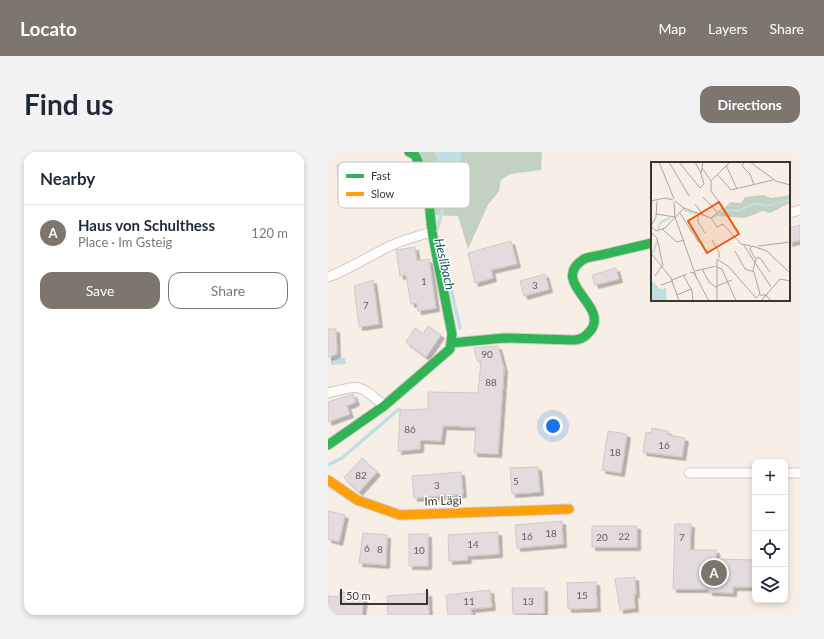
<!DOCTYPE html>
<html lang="en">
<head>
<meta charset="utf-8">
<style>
	body { margin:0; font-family:Lato,sans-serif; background:#f2f2f3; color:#1f2937 }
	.controls { position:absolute; right:12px; bottom:12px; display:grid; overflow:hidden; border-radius:8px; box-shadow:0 2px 6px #0003 }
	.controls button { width:36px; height:36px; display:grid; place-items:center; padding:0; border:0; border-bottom:1px solid #e0e1e3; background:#fff; color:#1f2937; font:20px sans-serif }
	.scale { position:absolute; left:12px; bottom:10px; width:88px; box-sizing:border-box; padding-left:4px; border:2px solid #3a352f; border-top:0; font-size:11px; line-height:14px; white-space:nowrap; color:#3a352f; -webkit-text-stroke:3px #fff; paint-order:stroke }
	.you { position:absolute; left:225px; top:274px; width:14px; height:14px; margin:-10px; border:3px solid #fff; border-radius:50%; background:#1a73e8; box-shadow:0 0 0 6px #1a73e833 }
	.badge { display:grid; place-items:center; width:26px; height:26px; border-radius:50%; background:#7c766f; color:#fff; font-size:13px; font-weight:700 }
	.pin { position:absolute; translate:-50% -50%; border:2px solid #fff; box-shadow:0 1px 4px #0006 }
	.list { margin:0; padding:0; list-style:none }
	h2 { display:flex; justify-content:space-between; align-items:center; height:52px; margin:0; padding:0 16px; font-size:17px }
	h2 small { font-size:13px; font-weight:400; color:#747a83 }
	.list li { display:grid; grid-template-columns:26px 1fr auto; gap:12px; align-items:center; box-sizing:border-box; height:56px; padding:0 16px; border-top:1px solid #e0e1e3 }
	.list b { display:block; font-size:15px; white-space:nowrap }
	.list p { margin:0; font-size:13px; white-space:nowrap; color:#747a83 }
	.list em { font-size:13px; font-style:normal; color:#747a83 }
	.actions { display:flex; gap:8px; padding:12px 16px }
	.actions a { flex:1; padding:9px 0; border:1px solid #7c766f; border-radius:12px; text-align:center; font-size:14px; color:#7c766f }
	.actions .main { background:#7c766f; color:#fff }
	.icon { flex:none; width:22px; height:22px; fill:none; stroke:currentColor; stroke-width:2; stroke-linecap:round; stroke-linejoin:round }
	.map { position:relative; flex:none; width:472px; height:463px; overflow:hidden; border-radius:12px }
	header { display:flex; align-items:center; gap:24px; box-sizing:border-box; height:56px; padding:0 20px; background:#7c766f; color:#fff }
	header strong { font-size:19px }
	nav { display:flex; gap:22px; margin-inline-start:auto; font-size:14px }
	.intro { display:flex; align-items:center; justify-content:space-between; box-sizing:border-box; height:96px; padding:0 24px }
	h1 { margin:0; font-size:28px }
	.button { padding:10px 18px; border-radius:12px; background:#7c766f; color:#fff; font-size:14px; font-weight:700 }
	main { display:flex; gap:24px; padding:0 24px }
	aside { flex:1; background:#fff; border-radius:12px; box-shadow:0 2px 6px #0003 }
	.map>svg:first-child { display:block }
	.forest { fill:#c3d2c0 }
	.water { fill:#c0dfe2 }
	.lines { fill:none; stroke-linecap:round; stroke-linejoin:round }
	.stream { stroke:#c0dfe2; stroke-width:3.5 }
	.building { fill:#e3dbdd; stroke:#cfc9c8; filter:url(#shadow) }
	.street-casing { stroke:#d1cbc4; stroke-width:11 }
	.fast-casing { stroke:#d1cbc4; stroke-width:11 }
	.slow-casing { stroke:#d1cbc4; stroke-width:11 }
	.street { stroke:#fefdfb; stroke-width:9 }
	.fast { stroke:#30b455; stroke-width:9 }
	.slow { stroke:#ff9f0a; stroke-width:9 }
	.labels { text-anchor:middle; stroke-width:3; stroke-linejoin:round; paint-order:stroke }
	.number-label { font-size:10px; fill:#66605c }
	.street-label { font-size:12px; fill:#3a352f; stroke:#fff }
	.water-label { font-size:13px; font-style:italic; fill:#0e535c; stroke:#fff }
	.inset-river { fill:none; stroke:#c0dfe2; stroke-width:2 }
	.inset-road { fill:none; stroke:#aba59d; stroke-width:1 }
	.view { fill:#e8590c; fill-opacity:0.15; stroke:#e8590c; stroke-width:2 }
	.inset-edge { fill:none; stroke:#3a352f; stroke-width:2 }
	.key { fill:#fff; stroke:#c4c2c1; stroke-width:1 }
	.key-label { font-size:11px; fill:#3a352f }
</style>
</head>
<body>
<header>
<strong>Locato</strong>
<nav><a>Map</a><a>Layers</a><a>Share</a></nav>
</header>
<div class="intro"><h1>Find us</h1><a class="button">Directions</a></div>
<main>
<aside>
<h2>Nearby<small></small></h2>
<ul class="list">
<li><span class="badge">A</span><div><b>Haus von Schulthess</b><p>Place · Im Gsteig</p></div><em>120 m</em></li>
</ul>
<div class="actions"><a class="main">Save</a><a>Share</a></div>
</aside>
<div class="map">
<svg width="472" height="463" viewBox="0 0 472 463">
	<defs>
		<filter id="shadow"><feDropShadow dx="3.5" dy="3.5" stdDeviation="0" flood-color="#0004"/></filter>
	</defs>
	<rect width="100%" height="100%" fill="#f7efe6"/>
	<path class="forest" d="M87,0H214L213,18L182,22L173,28L171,39L160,53L140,97L130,64L103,63Z"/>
	<path class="water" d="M106,0H134L131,14L122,21L111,13Z
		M17,206L18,212L3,213V207Z"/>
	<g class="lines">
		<path class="stream" d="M109,77L119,43L122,17
			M113,93L132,176
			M0,313L14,306L71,257"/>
	</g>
	<path class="building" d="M28,11L30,31L11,33L9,13Z
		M472,73V88L461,91V76Z
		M183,89L189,112L163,118L165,126L147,131L140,101Z
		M87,95L89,109L101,107L108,156L90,159L89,151L83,152L78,123L72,124L68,98Z
		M288,116L291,127L267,133L264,123Z
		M217,122L221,137L196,144L192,129Z
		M45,128L51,172L31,175L26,134Z
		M100,174L113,183L98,205L78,190L87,176L95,182Z
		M0,177H8L9,202L0,205Z
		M170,194L176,217L170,302L146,301L148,275L115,274L113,289L92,288V297L70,299L72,258L100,257V240L150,241L153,209H149L146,196Z
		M25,242L28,250L19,254L22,262L0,270V250Z
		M324,276L340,279V283L357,286L354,305L315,300L318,280L323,281Z
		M280,279L299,282L293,321L274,318Z
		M34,306L49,320L31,340L16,326Z
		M210,315L212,340L184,342L182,316Z
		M133,320L135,342L86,346L84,324Z
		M0,359L17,363L11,390L0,387Z
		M234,369L235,392L189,396L187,373Z
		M347,372H363L362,398H388V407L427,408V435H405V441L381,440V437H345Z
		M264,374H309V395H264Z
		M170,380L171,402L139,404L140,408L121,409L120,383Z
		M35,381L59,383L58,413L31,411Z
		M81,382H100V414H81Z
		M307,425L308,442L306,443L307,456L292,458L287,427Z
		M268,430L269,456L240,457L239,431Z
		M184,436H216V461L185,462Z
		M162,438L164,455L143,457L144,463H120L118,443Z
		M12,440L36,443L34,463H0V444L11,445Z
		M100,441L101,463H60L59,444Z"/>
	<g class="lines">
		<defs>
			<path id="street" d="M461,61L472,58
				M0,125C22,117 41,104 62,94C75,88 89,84 104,80
				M0,241C33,233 30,231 56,254
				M361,321H427
				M457,321H472"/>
			<path id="fast" d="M123,191L176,186L245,188C254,188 258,184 263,178C281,153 220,130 256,107C260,105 268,104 273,103C290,99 307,95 324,91
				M0,293L56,254L122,197L124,182L104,80L99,29L87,3L81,0"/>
			<path id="slow" d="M0,328L29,348L72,363L241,357"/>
		</defs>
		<use href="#street" class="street-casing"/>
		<use href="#fast" class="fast-casing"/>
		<use href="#slow" class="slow-casing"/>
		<use href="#street" class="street"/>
		<use href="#fast" class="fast"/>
		<use href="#slow" class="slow"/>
	</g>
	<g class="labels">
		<g class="number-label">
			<text x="96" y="133">1</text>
			<text x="207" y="137">3</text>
			<text x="38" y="157">7</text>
			<text x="159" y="206">90</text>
			<text x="163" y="234">88</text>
			<text x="82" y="281">86</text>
			<text x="336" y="297">16</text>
			<text x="287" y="304">18</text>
			<text x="33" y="327">82</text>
			<text x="188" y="333">5</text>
			<text x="109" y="337">3</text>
			<text x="223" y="385">18</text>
			<text x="199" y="388">16</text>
			<text x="296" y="388">22</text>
			<text x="274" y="389">20</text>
			<text x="354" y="389">7</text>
			<text x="145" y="396">14</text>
			<text x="39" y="400">6</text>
			<text x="52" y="401">8</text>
			<text x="91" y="402">10</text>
			<text x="254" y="447">15</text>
			<text x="141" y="453">11</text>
			<text x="200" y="453">13</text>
		</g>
		<g class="street-label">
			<text transform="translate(115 349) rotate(-2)" y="4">Im Lägi</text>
		</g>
		<g class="water-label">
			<text transform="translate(117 112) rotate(77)" y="5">Heslibach</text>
		</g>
	</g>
	<g transform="translate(323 10)">
		<rect width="139" height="139" fill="#f7efe6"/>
		<path d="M112,33L120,36L139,33V41L119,51L112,49L94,56L67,54L79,40L90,41L94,35Z" fill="#c3d2c0"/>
		<path d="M0,118L9,127L15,126L16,139H0Z" fill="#c0dfe2"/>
		<path class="inset-river" d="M33,48L45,52M75,48L87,49L105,41L115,44L139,38M62,56L72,49M7,67L10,60L19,56M2,91L6,79"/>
		<path class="inset-road" d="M8,0L23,37M18,0L38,34M28,0L49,26L53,22L50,12L52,0M44,0L50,11M93,0L91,4L99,12L103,23M99,0L125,19L139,23M75,3L86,27M51,6L60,19M67,13L80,28L122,18M52,35L67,51M0,39L14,36L22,38M24,39L33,46L60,56M23,40L24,55L46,117M44,42L53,54M29,51L48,81M47,51V60L54,71M5,52L24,55M60,56L72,46L60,29V19L79,0M60,56L66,65L72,62L90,82L100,84M0,64L5,69L14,66L33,46M0,64L5,55L6,39M11,67L26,80L34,78M0,70L6,76L12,104M61,78L68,90V96M92,82L120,125M107,84L139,80M84,89L94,107L103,110M0,91L20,116L28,139M105,96H109L119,110M66,105L71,107L85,139M51,107L58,120L66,126M44,109L65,104M39,110L43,111L58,139M4,114L11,104M33,114L41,129L42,139M21,118L36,112M10,123L22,119M66,124L81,118M26,133L40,127M109,133H115L120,139M66,139V97L78,105L105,136L109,132L102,107L105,98L99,87L101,84L116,89L139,111M110,139L129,117L139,119"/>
		<path class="view" d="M68,40L88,72L56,91L37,59Z"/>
		<rect width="139" height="139" class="inset-edge"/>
	</g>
	<rect x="10" y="10" width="132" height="46" rx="6" class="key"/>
	<rect x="18" y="22" width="18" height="4" fill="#30b455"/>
	<rect x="18" y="40" width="18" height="4" fill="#ff9f0a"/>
	<g class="key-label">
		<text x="43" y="28">Fast</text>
		<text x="43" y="46">Slow</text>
	</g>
</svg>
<div class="controls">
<button>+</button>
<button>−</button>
<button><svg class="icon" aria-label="locate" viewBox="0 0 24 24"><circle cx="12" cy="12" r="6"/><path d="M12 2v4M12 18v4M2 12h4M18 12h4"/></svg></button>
<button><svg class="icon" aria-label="layers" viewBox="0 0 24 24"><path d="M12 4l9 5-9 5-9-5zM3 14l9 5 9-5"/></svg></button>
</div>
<div class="scale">50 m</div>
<div class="you"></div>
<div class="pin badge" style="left:386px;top:421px">A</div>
</div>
</main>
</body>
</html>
